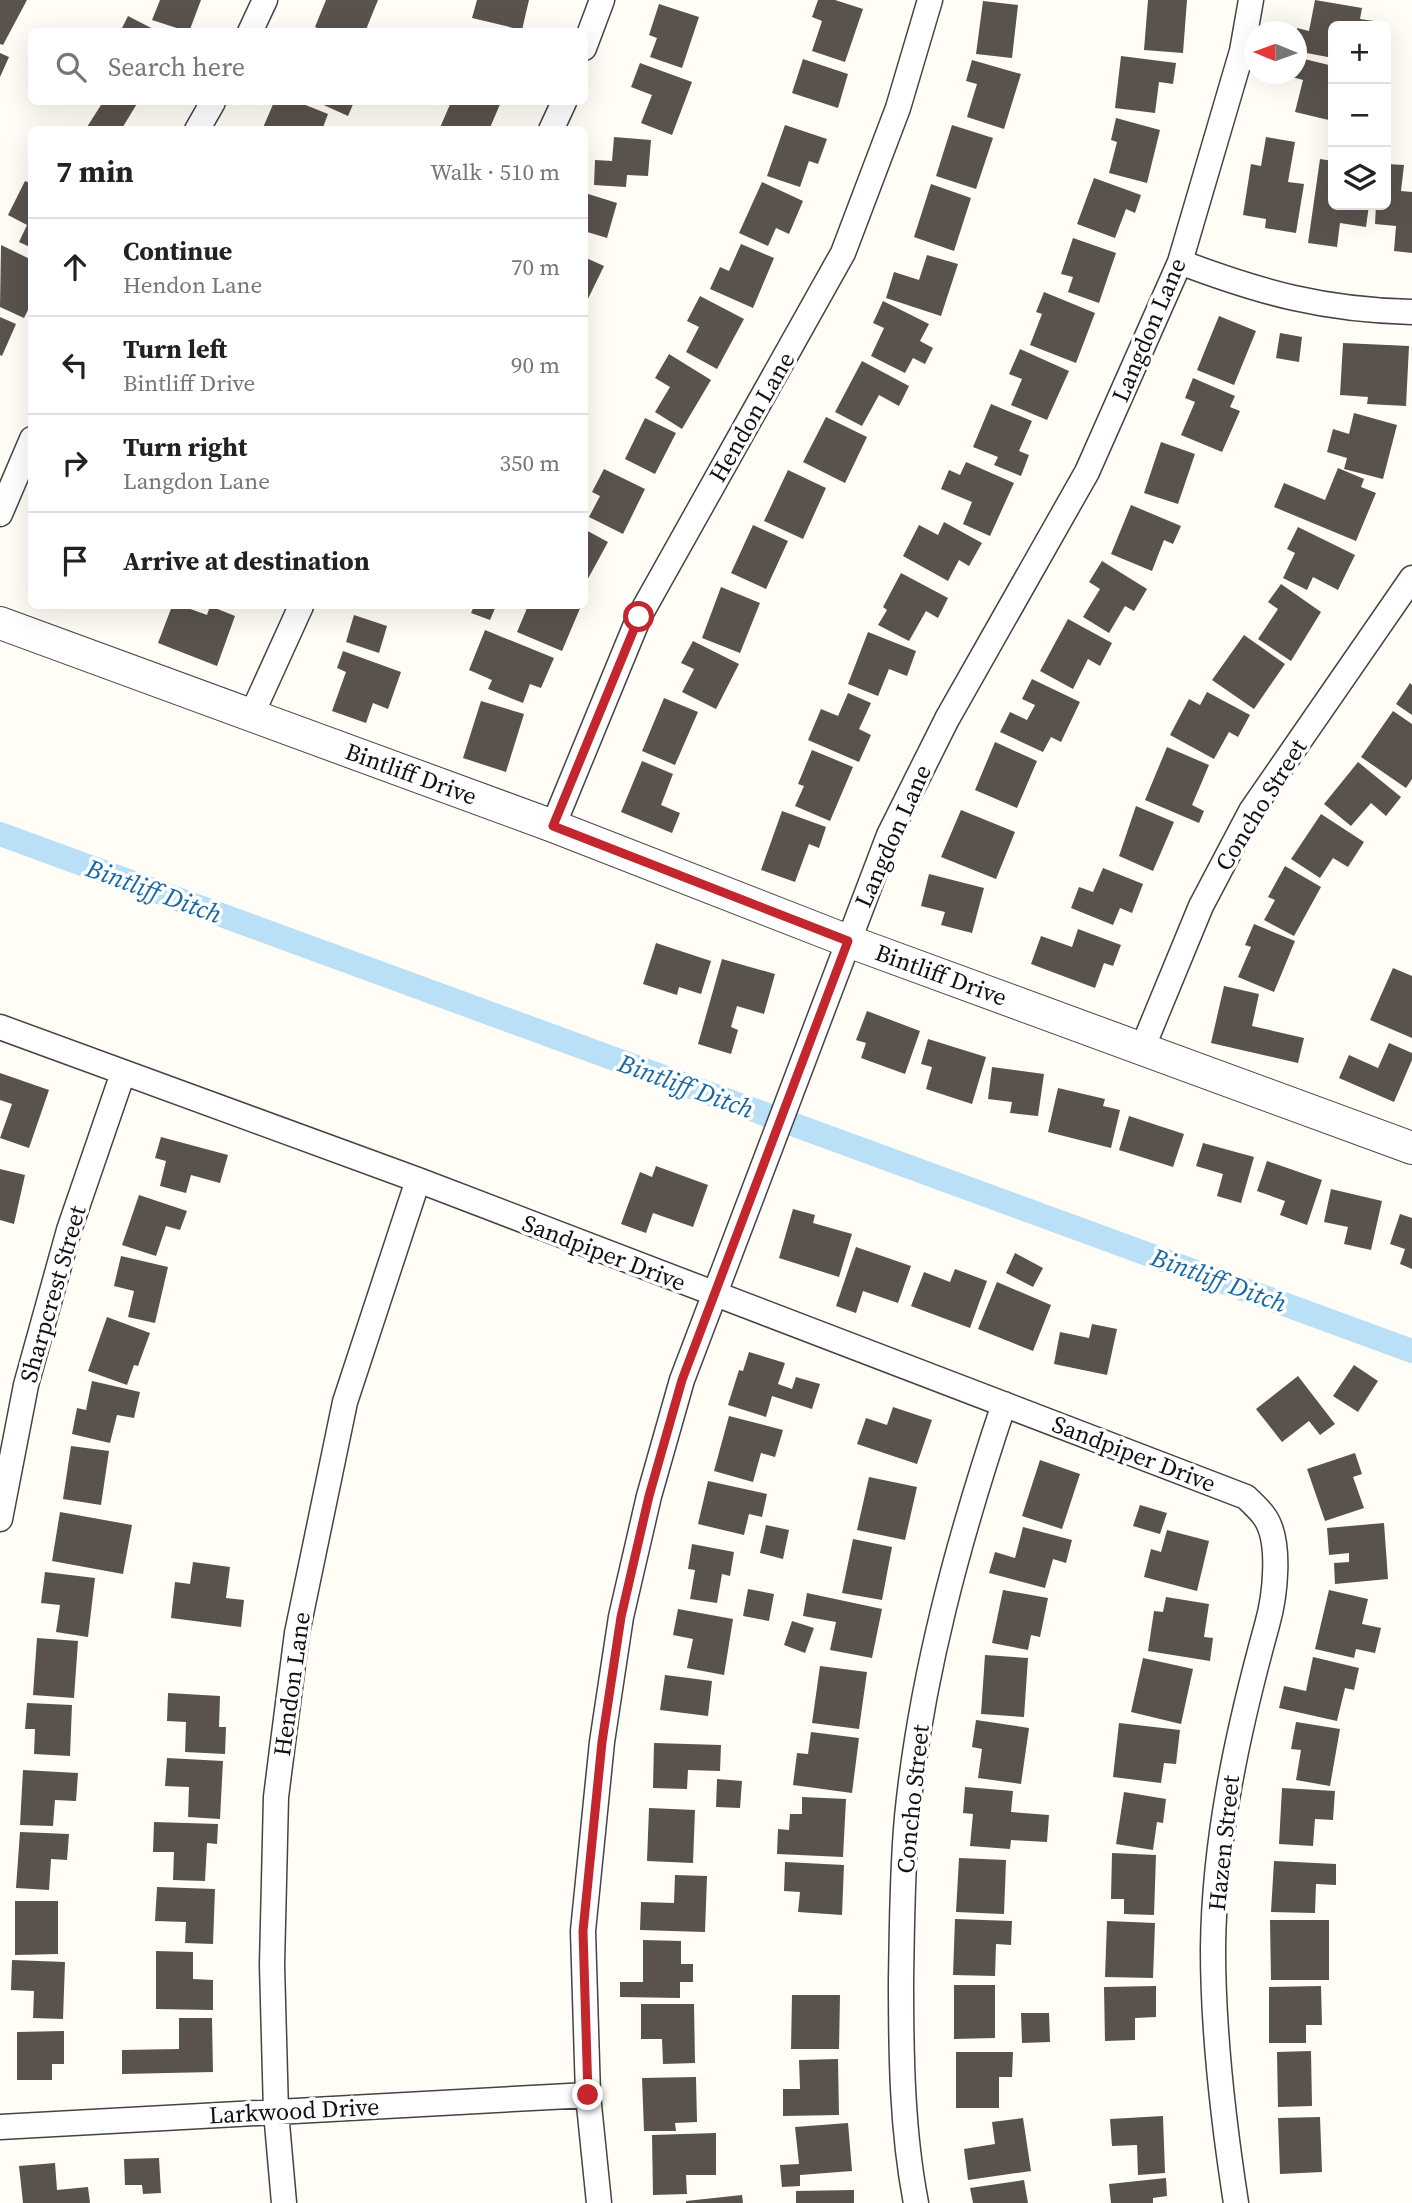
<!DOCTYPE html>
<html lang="en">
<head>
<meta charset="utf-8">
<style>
	body { margin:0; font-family:"Source Serif 4",serif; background:#f2f2f2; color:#222 }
	.controls { position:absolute; right:21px; top:21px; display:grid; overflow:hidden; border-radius:10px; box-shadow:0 7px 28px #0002 }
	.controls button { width:63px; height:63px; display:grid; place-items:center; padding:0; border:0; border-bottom:2px solid #e0e0e0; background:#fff; color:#222; font:35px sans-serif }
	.compass { position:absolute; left:1244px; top:21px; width:63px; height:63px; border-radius:50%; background:#fff; box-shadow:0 7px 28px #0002; rotate:271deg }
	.stop { position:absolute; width:21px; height:21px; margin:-16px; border:5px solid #c4262e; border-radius:50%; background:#fff }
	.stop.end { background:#c4262e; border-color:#fff; box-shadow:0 2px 7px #0008 }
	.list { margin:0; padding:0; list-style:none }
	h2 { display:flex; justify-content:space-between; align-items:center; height:91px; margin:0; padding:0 28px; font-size:30px }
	h2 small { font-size:23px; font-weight:400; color:#767676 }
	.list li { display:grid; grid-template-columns:46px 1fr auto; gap:21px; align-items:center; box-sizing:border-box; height:98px; padding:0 28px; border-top:2px solid #e0e0e0 }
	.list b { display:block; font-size:26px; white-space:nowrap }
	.list p { margin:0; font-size:23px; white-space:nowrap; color:#767676 }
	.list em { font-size:23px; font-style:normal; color:#767676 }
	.icon { flex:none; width:38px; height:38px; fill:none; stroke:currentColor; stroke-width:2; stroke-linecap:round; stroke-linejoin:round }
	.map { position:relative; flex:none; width:1412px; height:2203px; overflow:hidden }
	.search { position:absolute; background:#fff; box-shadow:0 7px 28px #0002; left:28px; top:28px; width:560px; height:77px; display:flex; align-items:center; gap:18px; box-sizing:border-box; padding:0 24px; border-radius:10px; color:#767676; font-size:26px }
	.panel { position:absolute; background:#fff; box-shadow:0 7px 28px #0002; left:28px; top:126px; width:560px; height:483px; border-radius:10px }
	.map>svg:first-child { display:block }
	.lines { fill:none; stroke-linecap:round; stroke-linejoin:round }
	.canal { stroke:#b9e0f7; stroke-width:24 }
	.building { fill:#5a524d }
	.minor-casing { stroke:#444; stroke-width:27 }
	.tertiary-casing { stroke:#444; stroke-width:34 }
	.minor { stroke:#fff; stroke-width:24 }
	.tertiary { stroke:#fff; stroke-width:32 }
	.route { stroke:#c4262e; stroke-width:9 }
	.labels { text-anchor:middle; stroke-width:7; stroke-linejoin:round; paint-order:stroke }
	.street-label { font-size:24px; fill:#111; stroke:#fff }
	.water-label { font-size:26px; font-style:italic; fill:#1768a6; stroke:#fff }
</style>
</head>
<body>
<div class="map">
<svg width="1412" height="2203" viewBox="0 0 1412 2203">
	<rect width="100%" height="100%" fill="#fffdf5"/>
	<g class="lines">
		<path class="canal" d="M0,834L1412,1351"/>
	</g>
	<path class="building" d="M0,0H27L3,45L0,44Z
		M160,0H201L189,32L152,20Z
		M326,0H378L365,32H327L315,27Z
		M477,0H529L522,30L472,18Z
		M818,0H835L863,9L845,62L812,51L822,21L812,17Z
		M1148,0H1187L1183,53L1144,50Z
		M1315,0L1362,8L1360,19L1374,21L1373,26H1333V58L1296,51L1297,28L1309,31Z
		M983,1L1018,5L1012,58L976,54Z
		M659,4L699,17L682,68L650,57L657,38L649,35Z
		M128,16L159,32H120Z
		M0,53L9,57L0,77Z
		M1121,56L1176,63L1173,84L1159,82L1155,113L1115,108Z
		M1296,57L1333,66V121L1295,112L1303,80L1292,77L1296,74Z
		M803,59L848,74L838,108L792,93Z
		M972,60L1021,74L1004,129L967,117L977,84L966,81Z
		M640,63L692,82L672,135L641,123L652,95L631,87Z
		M95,102H138L121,130H90L87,127L101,105Z
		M274,102H298L328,114L322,130H262Z
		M317,102H354L348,116Z
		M451,102L461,103L501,102L489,130H439Z
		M1116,118L1160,130L1147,183L1109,173L1117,142L1111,140Z
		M785,125L827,139L818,164L809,161L800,187L767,176Z
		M952,125L993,138L976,189L936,176Z
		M614,137L651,140L648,176L627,175L626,187L594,185L595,160L612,161Z
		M1266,137L1295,142L1288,182L1304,184L1296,233L1265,228L1266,219L1243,215L1251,164L1261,166Z
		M1320,159L1333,161V205H1369L1366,227L1340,223L1337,247L1308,243Z
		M1386,164L1404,165L1401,191L1412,192V253L1394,251L1396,226L1375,224L1376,205H1386Z
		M1094,178L1141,195L1135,213L1126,209L1115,238L1077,224Z
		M25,181L32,184V248L19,242L27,225L8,215Z
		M762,182L803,201L789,234L776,228L768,246L739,233Z
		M931,184L971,198L954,251L914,237Z
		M585,193L617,203L607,238L584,231Z
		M1073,238L1116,253L1099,303L1068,292L1073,277L1061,274Z
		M741,244L774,258L753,308L710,289L720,267L729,271Z
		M1,245L32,260V302L24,318L0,307Z
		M927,255L958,264L941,316L886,298L894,272L919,280Z
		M584,257L604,266L584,307Z
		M1044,292L1095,313L1076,363L1030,345L1042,314L1036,312Z
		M700,296L744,319L717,369L686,352L699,327L687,321Z
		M883,301L929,324L920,341L933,348L925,364L913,358L905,373L871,356L884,328L873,323Z
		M1219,316L1256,331L1234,385L1197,370Z
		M0,317L16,324L2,356L0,355Z
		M1280,333L1302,337L1299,362L1276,358Z
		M1343,343L1409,346L1406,406L1367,404L1368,397L1340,395Z
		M1020,349L1069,371L1047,420L1011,405L1022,379L1009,374Z
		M669,354L711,380L682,429L655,412L670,387L655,378Z
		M862,361L909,386L899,406L879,395L862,426L835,412Z
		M1193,378L1235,396L1230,407L1240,411L1222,452L1181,435L1195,402L1185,398Z
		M991,404L1032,421L1019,451L1029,455L1021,476L994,465L998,457L973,447Z
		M1354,413L1397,425L1383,479L1344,469L1347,458L1327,452L1333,429L1349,434Z
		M826,417L867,437L845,483L803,462Z
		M645,418L676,433L655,474L625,459Z
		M1161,442L1195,454L1178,504L1144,493Z
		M966,462L1014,483L990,536L963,524L972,502L941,489L949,470L960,475Z
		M1338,468L1364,479L1361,487L1376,493L1356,541L1274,507L1284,483L1325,500Z
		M604,469L645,489L623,534L589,517L600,496L592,492Z
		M788,470L826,488L803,539L764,521Z
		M1131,505L1181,526L1173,544L1164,540L1152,571L1111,554Z
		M944,522L982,543L969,566L959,560L948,581L903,556L919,525L938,535Z
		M753,525L788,541L766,589L731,573Z
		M1298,527L1355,555L1338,590L1313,577L1307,590L1283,578L1295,553L1287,549Z
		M584,529L608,542L584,586Z
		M1102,561L1147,589L1134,611L1125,606L1109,633L1083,617L1100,589L1089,582Z
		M901,573L948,598L938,618L926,611L909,641L878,625L887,610L883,607Z
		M1281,584L1321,612L1291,661L1258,639L1278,609L1268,602Z
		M721,587L760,603L740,653L702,638Z
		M172,606H182L207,615L210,606L235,616L217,666L158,643Z
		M474,606H496L490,620L471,613Z
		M528,606H581L562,651L517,632Z
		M354,615L387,626L379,653L346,642Z
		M1068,619L1112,643L1100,666L1088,659L1073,689L1040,671Z
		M485,630L554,658L541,688L530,684L523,703L488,689L492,680L469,670Z
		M868,632L916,651L907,676L889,669L878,696L848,684Z
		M1244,635L1285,664L1254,709L1212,680Z
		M693,641L739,664L716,709L682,692L694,669L681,663Z
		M343,651L401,672L388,709L373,703L366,723L332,711L346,672L337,668Z
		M1032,679L1080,702L1061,742L1051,737L1043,752L1000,732L1010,712L1027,720L1035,705L1022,699Z
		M1410,683L1412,685V715L1396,704Z
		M1207,692L1250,715L1238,737L1229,732L1214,759L1170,735L1189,699L1200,705Z
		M848,693L871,703L859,729L871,735L859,762L808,740L821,709L838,716Z
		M664,698L698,712L675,765L642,751Z
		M481,701L524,714L506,772L463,758Z
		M1393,711L1412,724V779L1406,788L1361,757Z
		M995,742L1037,761L1017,808L975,790Z
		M1167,747L1209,765L1192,805L1204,811L1199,823L1145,800Z
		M812,750L853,767L830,821L795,806L804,786L798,784Z
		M642,761L673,774L661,805L680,813L672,833L621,812Z
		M1358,762L1401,797L1386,816L1371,803L1351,826L1324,804Z
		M1136,806L1174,822L1153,871L1119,856Z
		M961,810L1015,832L996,879L941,857Z
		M782,811L826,827L819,848L809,844L795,882L761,870Z
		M1321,814L1364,842L1348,867L1333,858L1320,878L1291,859Z
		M1285,866L1321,887L1294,936L1264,920L1275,900L1268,897Z
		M1103,868L1143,884L1132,913L1120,908L1113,925L1071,908L1079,887L1093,892Z
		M929,874L984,888L972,933L941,925L945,912L921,906Z
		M1254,924L1295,941L1274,992L1238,977L1251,947L1245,945Z
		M1078,929L1121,945L1113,966L1104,963L1095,988L1031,964L1041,936L1072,947Z
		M656,943L711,961L701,994L679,987L677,995L643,984Z
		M722,959L775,974L764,1014L737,1006L731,1027L738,1030L731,1054L698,1044Z
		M1393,968L1412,976V1038L1370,1020Z
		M1224,986L1259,994L1252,1026L1304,1038L1298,1063L1211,1043Z
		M867,1011L920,1031L905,1074L861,1058L866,1043L856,1040Z
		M928,1039L986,1057L972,1104L926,1089L932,1067L921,1064Z
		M1389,1043L1412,1053V1060L1394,1102L1339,1078L1349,1055L1378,1068Z
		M992,1067L1044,1074L1038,1116L1010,1113L1012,1102L988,1099Z
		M0,1073L49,1090L29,1148L0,1138L12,1104L0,1100Z
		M1058,1088L1105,1099L1103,1106L1120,1110L1111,1148L1048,1132Z
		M1129,1116L1184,1134L1173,1167L1119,1150Z
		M161,1137L228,1155L220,1183L191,1175L186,1193L160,1186L166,1161L155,1158Z
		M1203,1143L1254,1157L1241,1203L1217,1196L1223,1174L1196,1166Z
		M1267,1161L1322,1180L1307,1225L1280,1215L1285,1201L1257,1191Z
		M656,1166L708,1185L693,1227L653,1213L646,1233L621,1224L640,1172L652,1177Z
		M0,1169L25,1175L14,1224L0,1220Z
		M1331,1189L1382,1201L1371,1250L1344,1244L1348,1227L1324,1222Z
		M139,1195L187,1211L180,1230L166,1226L156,1256L122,1245Z
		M793,1209L815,1215L813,1223L852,1234L839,1277L779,1258Z
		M1400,1214L1412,1218V1269L1400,1264L1405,1249L1390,1244Z
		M856,1247L911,1266L898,1303L863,1291L856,1313L836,1306Z
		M1015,1253L1043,1268L1033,1287L1006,1273Z
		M121,1256L168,1267L155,1323L128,1317L134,1291L114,1286Z
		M955,1269L987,1281L970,1328L911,1306L924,1272L950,1282Z
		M997,1282L1051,1305L1033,1351L978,1329Z
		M107,1317L150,1333L138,1366L134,1365L127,1385L88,1371Z
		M1092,1324L1117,1329L1107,1375L1054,1364L1060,1332L1089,1338Z
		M749,1352L785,1363L778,1384L792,1389L796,1377L820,1384L812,1409L772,1396L766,1417L728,1405L739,1370L743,1371Z
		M1354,1365L1378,1381L1358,1412L1333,1396Z
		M1298,1376L1335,1424L1320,1435L1309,1421L1282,1442L1256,1409Z
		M92,1381L140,1392L134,1418L117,1415L110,1443L72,1434L77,1408L86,1410Z
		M893,1407L932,1420L917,1464L857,1444L866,1418L887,1425Z
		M729,1416L783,1430L775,1457L761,1453L753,1482L714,1471Z
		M71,1446L109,1451L101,1505L63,1499Z
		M1355,1453L1362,1474L1353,1477L1364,1508L1325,1521L1307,1469Z
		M1040,1460L1080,1474L1062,1529L1022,1516Z
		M869,1477L917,1487L905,1540L857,1530Z
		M708,1481L767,1494L762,1517L749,1514L744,1535L698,1524Z
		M1140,1505L1167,1513L1160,1534L1133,1526Z
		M60,1512L132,1525L123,1574L52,1561Z
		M1384,1523L1388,1579L1335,1584L1334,1563L1349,1562V1553L1329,1555L1327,1528Z
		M766,1525L789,1530L783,1559L760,1553Z
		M1023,1527L1072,1540L1066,1563L1053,1559L1045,1588L989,1573L995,1552L1015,1558Z
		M1167,1530L1209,1541L1197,1591L1144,1577L1151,1549L1161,1552Z
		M853,1539L892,1547L882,1600L842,1593Z
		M692,1544L734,1552L730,1576L722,1574L717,1603L690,1599L695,1570L688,1569Z
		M193,1562L230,1567L226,1598L244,1600L241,1627L171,1618L175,1582L190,1584Z
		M45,1572L95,1578L88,1637L56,1632L60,1605L41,1603Z
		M748,1589L774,1594L769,1621L743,1616Z
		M1003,1590L1048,1598L1040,1637L1031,1635L1028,1650L992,1643Z
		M1329,1590L1368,1599L1362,1624L1381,1628L1375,1653L1356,1649L1354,1658L1315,1649Z
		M807,1593L882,1609L872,1658L830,1650L836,1622L803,1616Z
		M1166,1597L1209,1604L1204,1637L1213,1638L1210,1661L1148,1651L1154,1611L1163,1612Z
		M678,1609L733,1619L724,1675L687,1668L693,1639L673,1635Z
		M792,1621L814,1628L805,1653L784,1645Z
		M37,1638L78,1641L74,1698L33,1695Z
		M985,1655L1028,1658L1024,1717L981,1714Z
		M1313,1657L1359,1668L1354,1690L1345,1688L1337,1721L1279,1708L1284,1686L1306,1691Z
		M1143,1658L1193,1669L1181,1724L1131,1712Z
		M820,1666L867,1672L859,1729L812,1723Z
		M665,1675L712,1681L708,1716L660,1710Z
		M168,1693L220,1696L219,1727H226L225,1754L185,1752L186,1722L167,1721Z
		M27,1703L72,1705L70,1756L34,1754L35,1729H25Z
		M976,1720L1029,1728L1021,1784L978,1778L982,1749L972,1747Z
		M1296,1722L1340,1729L1330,1786L1296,1780L1301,1750L1291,1749Z
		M1119,1723L1180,1730L1176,1764L1164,1763L1161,1783L1113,1777Z
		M811,1732L859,1738L852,1793L793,1785L797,1753L808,1754Z
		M654,1743L721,1745L720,1771L688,1770L687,1789L653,1788Z
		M167,1758L223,1761L220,1819L188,1817L189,1787L165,1786Z
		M23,1770L78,1773L76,1801L55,1800L53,1826L20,1825Z
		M717,1779L742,1781L740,1808L716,1807Z
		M965,1787L1013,1791L1011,1812L1049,1815L1047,1842L1011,1840L1010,1849L970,1846L973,1814L963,1813Z
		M1282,1788L1335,1791L1333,1820L1315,1819L1313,1846L1279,1844Z
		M1124,1792L1166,1799L1163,1823L1157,1822L1153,1850L1116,1844Z
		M802,1797L846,1799L843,1857L777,1854L778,1829L789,1830L790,1814H802Z
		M649,1808L695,1810L693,1863L647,1861Z
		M154,1822L218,1824L217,1844L207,1843L205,1881L173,1880L174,1852H153Z
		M20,1832L69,1834L67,1860L51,1859L49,1890L16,1888Z
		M1112,1853L1156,1855L1154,1915L1124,1914V1899H1111Z
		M959,1858L1006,1860L1004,1914L956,1912Z
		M1274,1861L1336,1864V1885L1316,1884L1315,1913L1271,1912Z
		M785,1862L844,1865L842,1915L798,1912L800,1892L784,1891Z
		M675,1875L707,1876L705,1932L640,1930L641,1902L674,1903Z
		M157,1887L215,1889L213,1944L185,1943L186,1922L155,1921Z
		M15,1901H58V1954L15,1955Z
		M955,1919L1012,1921L1011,1945L996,1944L995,1976L953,1975Z
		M1270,1920H1329V1980H1271Z
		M1107,1921L1155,1923L1153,1978L1105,1977Z
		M643,1940L681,1941V1964H693V1982H680V1998L620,1997V1982H643Z
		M156,1951L193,1952V1979L213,1980V2010L156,2009Z
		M12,1960L65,1962L63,2019L33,2018L34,1991L11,1990Z
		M954,1985H995V2038L954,2039Z
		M1156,1986V2017L1135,2018V2040L1105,2041L1104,1987Z
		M1321,1986L1322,2025H1306V2043H1269V1987Z
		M792,1995H840L839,2049H791Z
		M641,2004H694L695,2063L663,2064L662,2039H641Z
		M1021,2013H1049L1050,2042L1022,2043Z
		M179,2018H212L213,2072L122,2074V2050L179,2049Z
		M64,2031V2064H52V2080H17V2032Z
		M1311,2051L1312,2106L1278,2107L1277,2052Z
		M956,2052H1013L1012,2077H999V2108H956Z
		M838,2059L839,2115L783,2116V2089H800L799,2060Z
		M696,2077L697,2122L675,2123L676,2131H644L642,2078Z
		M1163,2116L1165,2173L1138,2175L1137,2145L1112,2146L1110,2119Z
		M1320,2117L1322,2172L1280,2174L1278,2118Z
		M1023,2118L1031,2171L968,2180L964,2149L995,2144L992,2122Z
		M848,2123L852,2171L800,2175V2186L782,2187L780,2165L799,2164L795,2127Z
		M716,2133V2175H686L687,2194L653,2195L652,2135Z
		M159,2158L161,2193L143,2194L142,2185H125L124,2159Z
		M55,2163L57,2190L88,2187L90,2203H23L19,2166Z
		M1166,2178L1167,2196L1153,2198V2203H1111L1109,2184Z
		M1024,2180L1028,2203H973L970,2188Z
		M854,2190V2203H796V2191Z
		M742,2195L743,2203H686V2201Z"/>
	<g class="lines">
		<defs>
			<path id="minor" d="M250,32L265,0
				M584,48L602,0
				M197,130L213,102
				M551,130L564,102
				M1180,262C1262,293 1324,310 1412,312
				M0,514L32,439
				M251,716L301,606
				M553,826L639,617L843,253L898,108L930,0
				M0,1027L418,1180L1246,1497C1252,1503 1259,1509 1264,1516C1282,1540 1275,1597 1267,1625C1238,1730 1214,1839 1213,1949C1213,2034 1223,2119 1236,2203
				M1142,1049L1201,906L1251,811L1412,578
				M0,1519L26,1385L69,1230L123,1073
				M0,2127L588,2095
				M284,2203L276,2112L272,1965L276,1797L297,1633L345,1402L418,1180
				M599,2203L588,2095L583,1931L602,1742L621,1617L649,1496L682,1380L889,835L947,719L1087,472L1180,262L1242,51L1251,0
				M916,2203C902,2131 901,2055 901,1981C902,1926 902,1871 907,1817C921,1676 959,1538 1004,1404"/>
			<path id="tertiary" d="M0,623L553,826L848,941L1412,1148"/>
		</defs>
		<use href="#minor" class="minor-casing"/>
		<use href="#tertiary" class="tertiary-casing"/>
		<use href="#minor" class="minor"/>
		<use href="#tertiary" class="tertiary"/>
	</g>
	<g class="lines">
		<path class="route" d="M588,2095L583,1931L602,1742L621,1617L649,1496L682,1380L848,941L553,826L639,617"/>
	</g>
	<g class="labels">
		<g class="street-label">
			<text transform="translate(1149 330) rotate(-67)" y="8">Langdon Lane</text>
			<text transform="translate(752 417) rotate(-60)" y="8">Hendon Lane</text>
			<text transform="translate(411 774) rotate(20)" y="8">Bintliff Drive</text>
			<text transform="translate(1261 805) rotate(-58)" y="8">Concho Street</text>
			<text transform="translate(893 836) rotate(-66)" y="8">Langdon Lane</text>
			<text transform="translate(941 975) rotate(20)" y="8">Bintliff Drive</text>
			<text transform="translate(604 1253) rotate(21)" y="8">Sandpiper Drive</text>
			<text transform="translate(53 1294) rotate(-74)" y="8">Sharpcrest Street</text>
			<text transform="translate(1134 1454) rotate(21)" y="8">Sandpiper Drive</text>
			<text transform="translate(292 1684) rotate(-82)" y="8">Hendon Lane</text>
			<text transform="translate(913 1799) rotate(-84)" y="8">Concho Street</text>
			<text transform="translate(1224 1843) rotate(-84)" y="8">Hazen Street</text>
			<text transform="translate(294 2111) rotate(-3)" y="8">Larkwood Drive</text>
		</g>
		<g class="water-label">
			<text transform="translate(154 891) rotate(20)" y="9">Bintliff Ditch</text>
			<text transform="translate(686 1086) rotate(20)" y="9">Bintliff Ditch</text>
			<text transform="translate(1219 1280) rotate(20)" y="9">Bintliff Ditch</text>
		</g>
	</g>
</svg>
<div class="controls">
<button>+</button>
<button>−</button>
<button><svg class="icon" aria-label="layers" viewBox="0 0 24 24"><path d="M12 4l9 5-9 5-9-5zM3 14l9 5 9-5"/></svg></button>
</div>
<svg class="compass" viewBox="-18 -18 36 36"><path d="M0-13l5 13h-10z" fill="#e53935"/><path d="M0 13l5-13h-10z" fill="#767676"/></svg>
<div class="stop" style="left:639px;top:617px"></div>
<div class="stop end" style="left:588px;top:2095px"></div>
<div class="search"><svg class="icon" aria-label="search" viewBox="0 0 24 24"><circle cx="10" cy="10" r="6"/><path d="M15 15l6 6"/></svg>Search here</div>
<section class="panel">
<h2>7 min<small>Walk · 510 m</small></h2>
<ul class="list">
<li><svg class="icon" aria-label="ahead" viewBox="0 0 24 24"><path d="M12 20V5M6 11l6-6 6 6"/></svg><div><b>Continue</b><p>Hendon Lane</p></div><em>70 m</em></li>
<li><svg class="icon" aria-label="left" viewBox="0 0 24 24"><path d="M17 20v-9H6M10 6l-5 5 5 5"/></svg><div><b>Turn left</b><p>Bintliff Drive</p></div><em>90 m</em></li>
<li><svg class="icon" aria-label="right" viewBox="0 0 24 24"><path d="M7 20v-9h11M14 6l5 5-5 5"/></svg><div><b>Turn right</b><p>Langdon Lane</p></div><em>350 m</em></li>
<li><svg class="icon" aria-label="arrive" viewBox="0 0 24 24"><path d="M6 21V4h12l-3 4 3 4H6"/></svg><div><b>Arrive at destination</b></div></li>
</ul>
</section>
</div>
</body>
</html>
